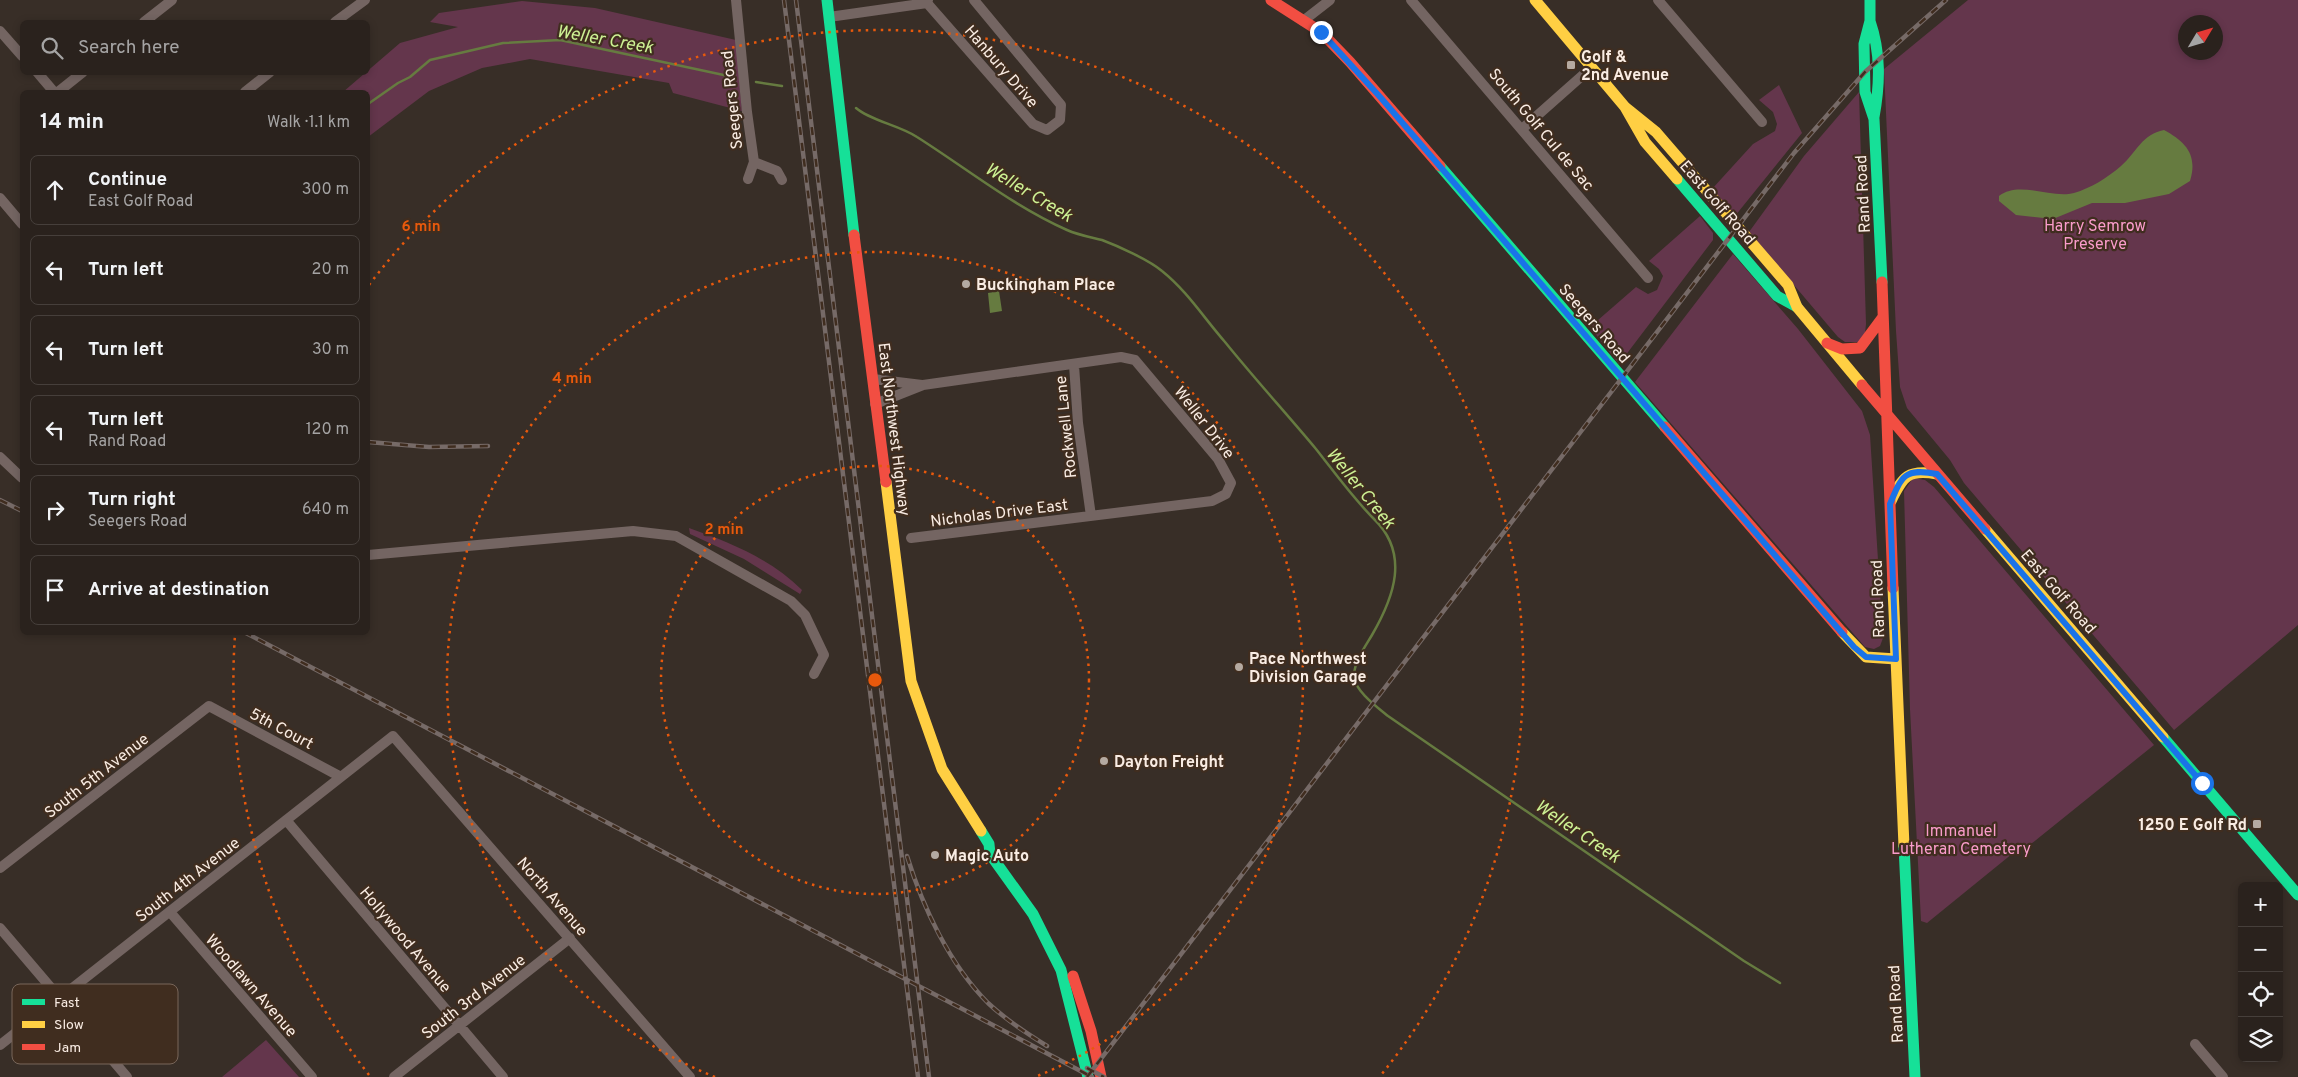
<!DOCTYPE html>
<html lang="en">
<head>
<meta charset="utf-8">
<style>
	body { margin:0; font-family:Overpass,sans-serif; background:#322a26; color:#f1f3f6 }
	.controls { position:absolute; right:15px; bottom:15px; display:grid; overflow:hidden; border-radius:8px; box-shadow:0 2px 8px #0003 }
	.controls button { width:45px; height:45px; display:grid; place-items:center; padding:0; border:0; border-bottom:1px solid #463f3b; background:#2a221d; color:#f1f3f6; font:25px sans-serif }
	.compass { position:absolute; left:2178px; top:15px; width:45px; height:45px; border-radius:50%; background:#2a221d; box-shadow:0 2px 8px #0003; rotate:52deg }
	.stop { position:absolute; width:15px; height:15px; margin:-11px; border:4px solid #1a73e8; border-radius:50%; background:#fff }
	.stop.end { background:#1a73e8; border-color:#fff; box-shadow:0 1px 5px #0008 }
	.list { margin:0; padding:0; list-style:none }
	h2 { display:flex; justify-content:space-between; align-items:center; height:65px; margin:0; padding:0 20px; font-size:21px }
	h2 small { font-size:16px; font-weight:400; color:#a5a4a4 }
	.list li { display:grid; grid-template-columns:32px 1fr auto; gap:15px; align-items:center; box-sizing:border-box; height:70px; margin:0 10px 10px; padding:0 10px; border:1px solid #463f3b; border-radius:8px }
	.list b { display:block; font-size:19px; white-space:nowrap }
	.list p { margin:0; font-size:16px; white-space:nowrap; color:#a5a4a4 }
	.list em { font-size:16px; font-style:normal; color:#a5a4a4 }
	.icon { flex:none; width:28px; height:28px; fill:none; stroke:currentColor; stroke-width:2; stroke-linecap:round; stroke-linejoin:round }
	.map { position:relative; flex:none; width:2298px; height:1077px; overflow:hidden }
	.search { position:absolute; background:#2a221d; box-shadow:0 2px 8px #0003; left:20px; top:20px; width:350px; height:55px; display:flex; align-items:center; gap:12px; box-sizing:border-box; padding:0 18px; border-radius:8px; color:#a5a4a4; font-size:19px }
	.panel { position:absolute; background:#2a221d; box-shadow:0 2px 8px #0003; left:20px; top:90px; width:350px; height:545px; border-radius:8px }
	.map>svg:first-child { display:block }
	.green { fill:#64364c; fill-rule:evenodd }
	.water { fill:#667b40 }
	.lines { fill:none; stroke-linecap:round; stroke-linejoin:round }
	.stream { stroke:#667b40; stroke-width:2.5 }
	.street { stroke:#746562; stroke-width:10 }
	.fast { stroke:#16e098; stroke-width:11 }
	.slow { stroke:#ffcf43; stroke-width:11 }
	.jam { stroke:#f24e42; stroke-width:11 }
	.rail-casing { stroke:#766a67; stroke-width:4.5 }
	.rail { stroke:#402d1f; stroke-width:2.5; stroke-dasharray:8; stroke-linecap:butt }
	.route { stroke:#1a73e8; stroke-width:6 }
	.ring { fill:none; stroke:#e8590c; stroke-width:2.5; stroke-dasharray:2.5 5 }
	.poi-dot { fill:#b5aaa1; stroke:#402d1f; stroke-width:2 }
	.labels { text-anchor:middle; stroke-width:4.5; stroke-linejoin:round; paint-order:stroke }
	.poi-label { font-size:16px; font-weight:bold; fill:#f9ece3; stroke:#402d1f; text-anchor:start }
	.street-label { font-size:16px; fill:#f9ece3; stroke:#402d1f }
	.park-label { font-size:16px; fill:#fa9ccb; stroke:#402d1f }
	.water-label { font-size:18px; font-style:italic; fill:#cdf194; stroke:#402d1f }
	.key { fill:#402d1f; stroke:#78665a; stroke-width:1 }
	.key-label { font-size:14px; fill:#f9ece3 }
	.centre { fill:#e8590c; stroke:#402d1f; stroke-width:2.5 }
	.ring-label { font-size:15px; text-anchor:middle; font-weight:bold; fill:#e8590c; stroke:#402d1f; stroke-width:4.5; stroke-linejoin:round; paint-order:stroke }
</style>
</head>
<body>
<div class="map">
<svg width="2298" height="1077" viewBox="0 0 2298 1077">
	<rect width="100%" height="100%" fill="#382e27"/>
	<path class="green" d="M1968,0H2298V625L2174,730L1964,483L1950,460L1907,408L1900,387L1896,331L1884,69ZM2186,22H2216V52H2186Z
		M522,1L595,8L736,40L742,111L673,93L669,83L530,59L482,68L429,91L368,137V92H343L400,43L458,27L430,22L439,13Z
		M1779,85L1802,133L1735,216L1712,189L1753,144L1775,131L1777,124L1773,112L1759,100Z
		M1859,92L1866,324L1865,333L1860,342H1845L1838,337L1749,232L1804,156Z
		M1700,216L1713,233V240L1619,364L1590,327L1636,287L1648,294L1657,290L1663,276L1659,269L1649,261Z
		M1733,254L1798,329L1862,411L1870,435L1883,638L1880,646L1874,649L1865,647L1635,382Z
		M1913,478L1925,480L1934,487L2154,745L2026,848L2023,845L1927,923L1921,921L1910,709L1904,491Z
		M689,528C729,542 771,559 802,590L800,594L744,559L690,534Z
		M266,1040L299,1077H222Z"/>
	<path class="water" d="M2164,130C2186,142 2198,155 2190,181L2169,194L2125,203H2092L2053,219L2016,215L1999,201V196C2019,180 2051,199 2074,193C2091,188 2107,178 2121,166C2136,153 2142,134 2164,130Z
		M999,291L1002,311L990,313L988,293Z"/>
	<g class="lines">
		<path class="stream" d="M756,82L782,86
			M368,104L398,83L410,77L430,60L503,43L560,40L733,77
			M856,108C871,121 899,125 917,137C966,168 1013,206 1067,230C1078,235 1090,237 1102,240C1118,246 1149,260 1162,271C1187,291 1204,318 1225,342C1254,378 1286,413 1316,449C1335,473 1352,497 1374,519C1410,554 1394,597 1372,635C1365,647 1354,662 1354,676C1354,690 1377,707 1388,716L1744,961L1780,983"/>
		<path class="street" d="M736,0L747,112L754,162L748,179
			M928,0L927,3L1033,124L1047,130L1060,120L1061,105L974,0
			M1411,0L1648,278
			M1658,0L1762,122
			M829,17L927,3
			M1303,21L1330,0
			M144,22L172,0
			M335,22L365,0
			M0,31L22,56
			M37,72L54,92
			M58,92L83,72
			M245,92L270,72
			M1522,129L1592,67
			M754,162L777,171L782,180
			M0,198L22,224
			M1074,365L1078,423L1091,516
			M873,379L922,385
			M875,404L923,385L1121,357L1135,360L1218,459L1231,483L1226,494L1212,501L911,538
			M0,457L22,478
			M368,555L633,531L676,536L791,601L805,615L824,655L814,674
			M286,820L503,1077
			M0,868L209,706L341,777
			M170,912L312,1077
			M0,928L127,1077
			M2195,1044L2223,1077
			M0,1045L393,736L690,1077
			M394,1077L570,938"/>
		<path class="fast" d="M827,0L854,235
			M1870,0V21L1864,44L1865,92L1874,119L1882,282
			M1870,21C1881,53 1880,84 1874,117
			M1440,166L1665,427
			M1677,179L1777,296L1797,307
			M2163,737L2298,895
			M981,831L989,844L990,854L1033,914L1061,970L1088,1077
			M1904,846L1915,1077"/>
		<path class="slow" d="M1535,0L1625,107L1645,142L1677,179
			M1625,107L1656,132L1788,285L1797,307L1862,385
			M886,482L911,681L942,769L981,831
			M1891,501C1903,476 1908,469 1937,474
			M1985,529L2163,737
			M1893,588L1904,846
			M1842,632L1866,657L1896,659"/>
		<path class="jam" d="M1271,0L1321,32L1350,62L1440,166
			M854,235L886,482
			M1882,282L1893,588
			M1827,343L1842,349L1860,348L1883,317
			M1862,385L1985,529
			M1665,427L1842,632
			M1073,976L1091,1031L1101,1077"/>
		<defs>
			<path id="rail" d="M784,0L918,1077
				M796,0L929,1077
				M368,442L429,447L488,446
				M0,500L22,511
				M244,632L1092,1077
				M907,856C923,908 950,965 988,1003C1006,1020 1026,1033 1047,1046
				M1087,1068L1104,1077
				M1087,1077L1794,153L1865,72L1946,0"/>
		</defs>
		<use href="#rail" class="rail-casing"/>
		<use href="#rail" class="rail"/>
	</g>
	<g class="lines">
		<path class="route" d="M1321,32L1381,98L1854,647L1866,657L1896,659L1890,504C1902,475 1905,468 1937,474L2202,783"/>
	</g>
	<g class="ring">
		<circle cx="875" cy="680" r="214"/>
		<path d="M715 1077A428 428 0 1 1 1035 1077"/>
		<path d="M369 1075A642 642 0 0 1 235 635M369 285A642 642 0 1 1 1381 1075"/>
	</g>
	<g class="poi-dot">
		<rect x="1566" y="60" width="10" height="10" rx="2.5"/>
		<circle cx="966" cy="284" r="5"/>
		<circle cx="1239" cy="667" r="5"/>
		<circle cx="1104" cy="761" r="5"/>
		<rect x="2252" y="819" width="10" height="10" rx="2.5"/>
		<circle cx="935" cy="855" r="5"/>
	</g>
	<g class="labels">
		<g class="poi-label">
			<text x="1581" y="62">Golf &amp;<tspan x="1581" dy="18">2nd Avenue</tspan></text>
			<text x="976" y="290">Buckingham Place</text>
			<text x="1249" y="664">Pace Northwest<tspan x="1249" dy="18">Division Garage</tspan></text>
			<text x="1114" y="767">Dayton Freight</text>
			<text x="2247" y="830" text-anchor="end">1250 E Golf Rd</text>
			<text x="945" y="861">Magic Auto</text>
		</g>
		<g class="street-label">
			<text transform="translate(1002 66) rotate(49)" y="6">Hanbury Drive</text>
			<text transform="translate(731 100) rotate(-96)" y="6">Seegers Road</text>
			<text transform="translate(1542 129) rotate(50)" y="6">South Golf Cul de Sac</text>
			<text transform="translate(1862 194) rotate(-93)" y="6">Rand Road</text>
			<text transform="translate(1718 202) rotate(49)" y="6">East Golf Road</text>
			<text transform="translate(1595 323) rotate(49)" y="6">Seegers Road</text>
			<text transform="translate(1205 422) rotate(52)" y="6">Weller Drive</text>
			<text transform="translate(1065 427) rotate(-96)" y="6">Rockwell Lane</text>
			<text transform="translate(895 429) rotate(83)" y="6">East Northwest Highway</text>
			<text transform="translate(999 512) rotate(-7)" y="6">Nicholas Drive East</text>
			<text transform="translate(2059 591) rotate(49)" y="6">East Golf Road</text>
			<text transform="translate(1877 599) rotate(-92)" y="6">Rand Road</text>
			<text transform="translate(282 728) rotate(28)" y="6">5th Court</text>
			<text transform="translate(96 775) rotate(-38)" y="6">South 5th Avenue</text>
			<text transform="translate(187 879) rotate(-38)" y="6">South 4th Avenue</text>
			<text transform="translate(553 896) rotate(49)" y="6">North Avenue</text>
			<text transform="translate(406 939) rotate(50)" y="6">Hollywood Avenue</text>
			<text transform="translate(252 985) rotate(49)" y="6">Woodlawn Avenue</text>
			<text transform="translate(473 996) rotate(-38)" y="6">South 3rd Avenue</text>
			<text transform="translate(1895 1004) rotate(-93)" y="6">Rand Road</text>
		</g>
		<g class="park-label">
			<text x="2095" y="231">Harry Semrow<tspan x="2095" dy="18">Preserve</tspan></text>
			<text x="1961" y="836">Immanuel<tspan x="1961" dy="18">Lutheran Cemetery</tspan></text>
		</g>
		<g class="water-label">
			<text transform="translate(605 39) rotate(10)" y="6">Weller Creek</text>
			<text transform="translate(1029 192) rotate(31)" y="6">Weller Creek</text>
			<text transform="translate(1361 488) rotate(51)" y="6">Weller Creek</text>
			<text transform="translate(1578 831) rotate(34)" y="6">Weller Creek</text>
		</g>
	</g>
	<rect x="12" y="984" width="166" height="80" rx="8" class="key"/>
	<rect x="22" y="999" width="23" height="6" fill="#16e098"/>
	<rect x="22" y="1021" width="23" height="7" fill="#ffcf43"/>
	<rect x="22" y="1044" width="23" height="6" fill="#f24e42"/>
	<g class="key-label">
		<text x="54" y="1007">Fast</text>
		<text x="54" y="1029">Slow</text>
		<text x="54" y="1052">Jam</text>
	</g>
	<circle cx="875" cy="680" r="8" class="centre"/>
	<g class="ring-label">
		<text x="421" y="231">6 min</text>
		<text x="572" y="383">4 min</text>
		<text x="724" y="534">2 min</text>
	</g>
</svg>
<div class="controls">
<button>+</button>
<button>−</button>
<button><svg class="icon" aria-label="locate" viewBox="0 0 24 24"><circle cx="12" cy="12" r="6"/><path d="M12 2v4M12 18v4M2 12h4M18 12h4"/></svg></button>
<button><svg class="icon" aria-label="layers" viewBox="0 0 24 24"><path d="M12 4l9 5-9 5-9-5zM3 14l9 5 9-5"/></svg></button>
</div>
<svg class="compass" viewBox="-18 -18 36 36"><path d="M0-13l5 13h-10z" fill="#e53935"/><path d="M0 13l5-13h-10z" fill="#a5a4a4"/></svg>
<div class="stop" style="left:2202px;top:783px"></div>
<div class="stop end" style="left:1321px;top:32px"></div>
<div class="search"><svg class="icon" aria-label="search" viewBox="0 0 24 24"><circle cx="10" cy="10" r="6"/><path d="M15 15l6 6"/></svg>Search here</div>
<section class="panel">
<h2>14 min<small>Walk · 1.1 km</small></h2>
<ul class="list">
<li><svg class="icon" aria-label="ahead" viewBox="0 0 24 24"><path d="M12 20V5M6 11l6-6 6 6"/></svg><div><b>Continue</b><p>East Golf Road</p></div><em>300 m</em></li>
<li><svg class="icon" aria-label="left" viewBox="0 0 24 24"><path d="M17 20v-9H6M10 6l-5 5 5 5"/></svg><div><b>Turn left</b></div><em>20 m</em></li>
<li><svg class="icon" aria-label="left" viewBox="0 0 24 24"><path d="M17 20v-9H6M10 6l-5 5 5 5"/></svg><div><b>Turn left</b></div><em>30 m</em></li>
<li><svg class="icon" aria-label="left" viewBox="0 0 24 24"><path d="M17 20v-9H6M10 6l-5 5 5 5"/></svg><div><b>Turn left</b><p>Rand Road</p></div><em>120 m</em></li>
<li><svg class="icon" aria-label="right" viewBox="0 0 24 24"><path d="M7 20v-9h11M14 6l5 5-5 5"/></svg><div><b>Turn right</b><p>Seegers Road</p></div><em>640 m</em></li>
<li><svg class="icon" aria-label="arrive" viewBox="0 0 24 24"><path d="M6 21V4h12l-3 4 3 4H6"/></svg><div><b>Arrive at destination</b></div></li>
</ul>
</section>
</div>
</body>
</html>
